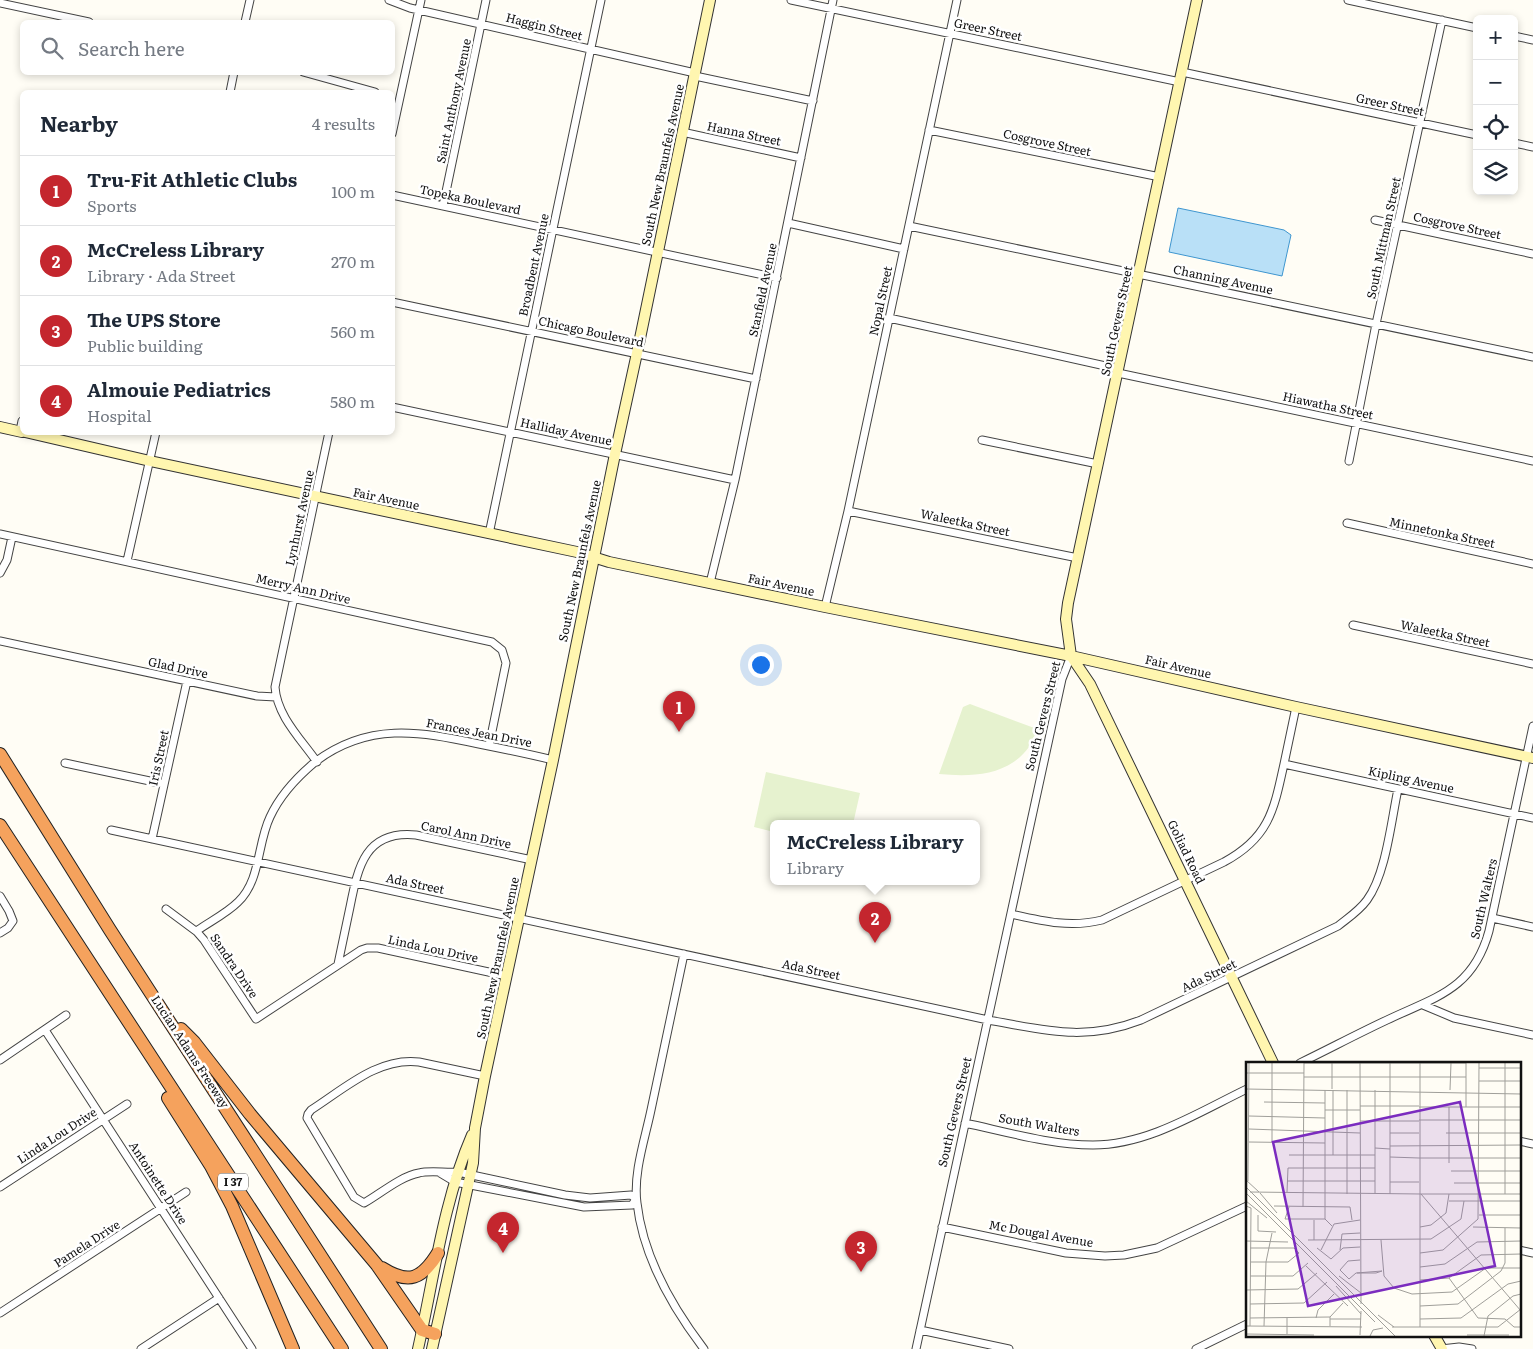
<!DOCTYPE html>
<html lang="en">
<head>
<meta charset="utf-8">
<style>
	body { margin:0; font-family:Literata,serif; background:#f2f2f3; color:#1f2937 }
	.controls { position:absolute; right:15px; top:15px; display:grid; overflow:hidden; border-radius:8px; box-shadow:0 2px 8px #0003 }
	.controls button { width:45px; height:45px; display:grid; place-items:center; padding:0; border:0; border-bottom:1px solid #e0e1e3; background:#fff; color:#1f2937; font:25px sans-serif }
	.you { position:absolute; left:760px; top:664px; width:18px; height:18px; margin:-12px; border:4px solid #fff; border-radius:50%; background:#1a73e8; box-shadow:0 0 0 8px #1a73e833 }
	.badge { display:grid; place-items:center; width:32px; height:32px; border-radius:50%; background:#c4262e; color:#fff; font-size:16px; font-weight:700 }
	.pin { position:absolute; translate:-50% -41px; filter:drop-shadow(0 1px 2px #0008) }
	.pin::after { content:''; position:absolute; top:26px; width:18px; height:15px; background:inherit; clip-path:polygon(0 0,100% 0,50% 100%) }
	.popup { position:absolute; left:770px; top:820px; width:210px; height:65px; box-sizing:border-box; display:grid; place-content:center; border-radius:8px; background:#fff; filter:drop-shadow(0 1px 4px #0005); font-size:16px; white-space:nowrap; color:#747a83 }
	.popup b { font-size:19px; color:#1f2937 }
	.popup::after { content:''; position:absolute; left:50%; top:100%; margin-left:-10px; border:10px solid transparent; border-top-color:#fff }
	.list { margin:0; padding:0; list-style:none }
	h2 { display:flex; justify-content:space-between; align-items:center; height:65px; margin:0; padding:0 20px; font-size:21px }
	h2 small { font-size:16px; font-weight:400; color:#747a83 }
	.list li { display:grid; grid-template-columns:32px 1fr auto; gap:15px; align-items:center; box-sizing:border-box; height:70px; padding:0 20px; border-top:1px solid #e0e1e3 }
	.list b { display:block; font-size:19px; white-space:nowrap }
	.list p { margin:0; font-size:16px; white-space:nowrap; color:#747a83 }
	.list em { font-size:16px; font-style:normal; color:#747a83 }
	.icon { flex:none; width:28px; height:28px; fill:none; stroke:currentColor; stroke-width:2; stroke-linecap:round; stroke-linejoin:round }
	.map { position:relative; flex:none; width:1533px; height:1349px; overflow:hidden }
	.search { position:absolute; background:#fff; box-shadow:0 2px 8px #0003; left:20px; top:20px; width:375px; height:55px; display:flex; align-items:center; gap:12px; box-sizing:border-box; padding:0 18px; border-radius:8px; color:#747a83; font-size:19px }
	.panel { position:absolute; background:#fff; box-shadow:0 2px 8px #0003; left:20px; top:90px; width:375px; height:345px; border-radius:8px }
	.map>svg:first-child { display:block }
	.pitch { fill:#e6f2cf }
	.water { fill:#b9e0f7; stroke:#3f96cf }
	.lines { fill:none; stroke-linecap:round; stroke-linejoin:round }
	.street-casing { stroke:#444; stroke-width:9 }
	.secondary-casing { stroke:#333; stroke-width:12 }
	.highway-casing { stroke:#222; stroke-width:14 }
	.street { stroke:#fff; stroke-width:7 }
	.secondary { stroke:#fff6b0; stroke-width:10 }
	.highway { stroke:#f5a25d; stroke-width:12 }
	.labels { text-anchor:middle; stroke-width:5; stroke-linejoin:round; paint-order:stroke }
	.shield { fill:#fff; stroke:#585858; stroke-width:1 }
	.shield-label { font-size:11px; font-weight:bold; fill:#111 }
	.street-label { font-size:12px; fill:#111; stroke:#fff }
	.inset-road { fill:none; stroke:#a09f9a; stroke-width:1 }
	.view { fill:#7b2cbf; fill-opacity:0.15; stroke:#7b2cbf; stroke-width:2.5 }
	.inset-edge { fill:none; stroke:#111; stroke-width:2.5 }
</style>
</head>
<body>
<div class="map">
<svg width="1533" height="1349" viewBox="0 0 1533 1349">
	<rect width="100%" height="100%" fill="#fffdf5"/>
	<path class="pitch" d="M970,704L1037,729C1035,734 1033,742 1029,747C1008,776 972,777 939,774L963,707Z
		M766,772L860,793L853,824H774V832L754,827Z"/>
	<path class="water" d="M1178,208L1284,230L1291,235L1282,276L1169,252Z"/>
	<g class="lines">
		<defs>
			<path id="street" d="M389,0L410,8L695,73
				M791,0L1180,82
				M1348,0L1477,28
				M0,3L89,22
				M245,22L250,0
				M1514,36L1533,40
				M303,72L375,92
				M1182,72L1477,135
				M695,76L813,101
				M230,92L234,72
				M929,130L1160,177
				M682,132L801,158
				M392,134L421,0
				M1514,143L1533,147
				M392,195L777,278
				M443,206L486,0
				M1375,220L1533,254
				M788,223L904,249
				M909,226L1533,357
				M392,302L756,379
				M889,318L1119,369
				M1118,373L1533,461
				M392,407L735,480
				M20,431L22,421
				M982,440L1098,464
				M1349,461L1376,324L1442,20
				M848,511L1078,558
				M1347,523L1533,564
				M0,534L492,642L502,650L506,663L489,746
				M489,534L601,0
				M127,561L156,432
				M0,573L7,560L12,537
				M710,583L735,480L833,0
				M825,607L848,511L957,0
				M1353,625L1533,664
				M0,641L257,696L276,697
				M317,762C301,739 277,716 275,687L329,432
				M65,763L164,784
				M1284,764L1533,818
				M111,830L988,1020C1045,1030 1084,1042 1141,1020L1338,926C1348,918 1359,911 1367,900C1386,874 1391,822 1398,789
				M152,839L187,681
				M0,896L9,911L13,921L8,928L0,933
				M166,909L197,932L204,940L256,1019L361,950L367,948H378L507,976
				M1011,914C1042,921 1070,928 1102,920L1224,862C1269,838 1274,810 1284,764C1288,745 1292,726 1296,707
				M1492,918L1533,927
				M197,932L198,930C211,921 227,913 238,902C261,880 257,844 270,817C280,795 296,778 315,762C368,722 419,731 479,744C504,749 528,754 553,760
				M684,954C673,1006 662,1058 651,1110C645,1139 633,1173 637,1203C643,1257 672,1307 704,1349
				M338,964C342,945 346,926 350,907C358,867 365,830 416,835L532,860
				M1423,1005L1454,1018L1533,1035
				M45,1030L252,1349
				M0,1060L66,1015
				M1300,1063C1329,1049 1357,1034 1387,1020C1435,997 1473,990 1489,931L1533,726
				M965,1123C1007,1132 1051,1145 1093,1145C1148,1145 1199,1112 1247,1089
				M1519,1141L1533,1144
				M440,1173L455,1182L584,1207L632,1205L636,1199L631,1195L590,1198L565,1195L458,1172C446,1173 429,1170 419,1173C401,1176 380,1194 364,1203L354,1197L307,1118L308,1114L311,1110C344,1089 378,1057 419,1062L485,1076
				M0,1187L127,1104
				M942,1227L1066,1253L1105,1256L1124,1255L1157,1248L1247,1206
				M1519,1250L1533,1253
				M0,1313L186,1192
				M920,1330L1009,1349
				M141,1349L219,1298
				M916,1349L1062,679L1071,656
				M1196,1349L1247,1324
				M1441,1349L1459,1347L1472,1349"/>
			<path id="secondary" d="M0,427L22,432
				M25,432L150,461L577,552L609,562L825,607L1071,656L1296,707L1533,758
				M1071,656L1066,619L1068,603L1197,0
				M1071,656L1090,684L1273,1063
				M1434,1335L1442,1349
				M418,1349C434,1278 443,1202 472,1135
				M432,1349L473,1163L475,1128L485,1076L553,760L615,454L637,353L710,0"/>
			<path id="highway" d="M0,754L110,930L381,1349
				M0,825L342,1349
				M181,1029L194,1042L250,1114L377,1265L422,1330L435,1334
				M168,1098L211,1166L232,1206L293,1349
				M382,1268C409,1285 422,1279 438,1253"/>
		</defs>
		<use href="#street" class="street-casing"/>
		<use href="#secondary" class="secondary-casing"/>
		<use href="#highway" class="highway-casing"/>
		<use href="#street" class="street"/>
		<use href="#secondary" class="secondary"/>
		<use href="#highway" class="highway"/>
	</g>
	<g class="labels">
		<rect class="shield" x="218" y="1173.5" width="30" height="17" rx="4"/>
		<g class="shield-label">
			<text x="233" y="1186">I 37</text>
		</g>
		<g class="street-label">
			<text transform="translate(544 27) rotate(14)" y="4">Haggin Street</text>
			<text transform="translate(988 30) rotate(12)" y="4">Greer Street</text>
			<text transform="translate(454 101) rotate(-78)" y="4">Saint Anthony Avenue</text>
			<text transform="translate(1390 105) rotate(12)" y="4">Greer Street</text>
			<text transform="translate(744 134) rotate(12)" y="4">Hanna Street</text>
			<text transform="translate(1047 143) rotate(12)" y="4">Cosgrove Street</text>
			<text transform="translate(663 165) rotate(-78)" y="4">South New Braunfels Avenue</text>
			<text transform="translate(470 200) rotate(12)" y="4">Topeka Boulevard</text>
			<text transform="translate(1457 226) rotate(12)" y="4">Cosgrove Street</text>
			<text transform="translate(1384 238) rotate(-78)" y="4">South Mittman Street</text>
			<text transform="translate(534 265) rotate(-78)" y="4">Broadbent Avenue</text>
			<text transform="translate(1223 280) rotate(12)" y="4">Channing Avenue</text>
			<text transform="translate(763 290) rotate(-78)" y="4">Stanfield Avenue</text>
			<text transform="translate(881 301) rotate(-78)" y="4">Nopal Street</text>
			<text transform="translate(1117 321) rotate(-78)" y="4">South Gevers Street</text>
			<text transform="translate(591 332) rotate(12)" y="4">Chicago Boulevard</text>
			<text transform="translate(1328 406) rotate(12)" y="4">Hiawatha Street</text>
			<text transform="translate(566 432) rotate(12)" y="4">Halliday Avenue</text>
			<text transform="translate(386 499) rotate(12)" y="4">Fair Avenue</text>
			<text transform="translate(300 518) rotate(-78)" y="4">Lynhurst Avenue</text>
			<text transform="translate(965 523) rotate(12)" y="4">Waleetka Street</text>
			<text transform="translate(1442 533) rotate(12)" y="4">Minnetonka Street</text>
			<text transform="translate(580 561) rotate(-78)" y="4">South New Braunfels Avenue</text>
			<text transform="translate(781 585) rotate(12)" y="4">Fair Avenue</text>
			<text transform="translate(303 589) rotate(13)" y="4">Merry Ann Drive</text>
			<text transform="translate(1445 634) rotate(12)" y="4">Waleetka Street</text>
			<text transform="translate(1178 667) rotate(13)" y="4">Fair Avenue</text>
			<text transform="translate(178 668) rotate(12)" y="4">Glad Drive</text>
			<text transform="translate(1043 716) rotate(-76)" y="4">South Gevers Street</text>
			<text transform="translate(479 733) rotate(11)" y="4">Frances Jean Drive</text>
			<text transform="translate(159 758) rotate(-78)" y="4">Iris Street</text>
			<text transform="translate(1411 780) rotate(12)" y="4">Kipling Avenue</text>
			<text transform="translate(466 835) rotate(12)" y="4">Carol Ann Drive</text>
			<text transform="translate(1186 852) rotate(64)" y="4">Goliad Road</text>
			<text transform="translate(415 884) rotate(12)" y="4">Ada Street</text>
			<text transform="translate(1484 899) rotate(-77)" y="4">South Walters</text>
			<text transform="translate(433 949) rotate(12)" y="4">Linda Lou Drive</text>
			<text transform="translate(498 958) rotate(-78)" y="4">South New Braunfels Avenue</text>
			<text transform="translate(234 966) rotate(56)" y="4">Sandra Drive</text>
			<text transform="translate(811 970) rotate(12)" y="4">Ada Street</text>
			<text transform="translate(1209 976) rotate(-26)" y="4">Ada Street</text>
			<text transform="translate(190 1052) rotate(57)" y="4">Lucian Adams Freeway</text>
			<text transform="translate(955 1112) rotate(-77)" y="4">South Gevers Street</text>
			<text transform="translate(1039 1125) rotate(10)" y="4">South Walters</text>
			<text transform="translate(57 1136) rotate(-33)" y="4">Linda Lou Drive</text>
			<text transform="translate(158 1183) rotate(57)" y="4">Antoinette Drive</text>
			<text transform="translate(1041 1234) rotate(10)" y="4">Mc Dougal Avenue</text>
			<text transform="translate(87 1244) rotate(-33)" y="4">Pamela Drive</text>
		</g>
	</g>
	<g transform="translate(1246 1062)">
		<rect width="275" height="275" fill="#fffdf5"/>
		<path class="inset-road" d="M26,1V80M58,1H220M114,1L115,242M220,1V45M233,6H275M0,11H58M58,15H220M233,19H275M0,27L275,32M86,27V1M79,28V157M87,28V93M101,28V132M129,28V132M204,28L205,1M18,40L79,41M114,44H173M173,45H275M203,45V101M79,48H114M3,54L79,56M173,58H275M114,59H173M3,67L114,71M144,71H173M200,71H275M3,80L79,81M144,84L275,83M129,86L144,87M43,93H129M144,95L173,96M173,96H275M205,109H275M0,118L13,130M2,119L3,1M41,119H129M144,120H173M208,121H275M0,125L149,274M4,130L175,132L275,249M41,130L42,106H129M0,131L129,260M14,131L31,151M144,132V1M175,132H275M259,132V1M0,139L21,156M203,139H275M0,144L5,146L4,264M28,144L104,145L106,158M43,145L39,157H79L86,164M57,145L58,1M12,153V169L30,170M233,153H275M174,165L185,163L200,151L203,132M227,165L275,166M62,178L185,177L215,157L218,139M68,178V158M135,178L138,214L148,226L166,232L206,230L240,206H275M0,179L42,180M4,186H48L53,191L42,200H4M71,186L85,197L97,186L114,185M75,188L88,162L114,158M94,188L96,172L114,171M174,191L197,188L232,157L233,1M60,204L102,244M174,205L199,202L231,180L275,179M111,211H130L136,209L110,211L103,217L94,208L102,199L114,198M4,214H47L62,201M93,214L115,231M203,216L232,256L259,257L268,265H275M174,218L203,216L235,193L275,192M90,224L115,252M0,228L52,227L71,211M4,242L58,241L81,220M174,244L212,242L255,209L259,201V166M132,253L148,265M4,256L84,255M70,256L72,248L88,232M84,257H115M174,257L215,256L262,222L275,219M0,264L116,265M18,264L20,200L26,171M84,264V255L97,241M146,265H252L275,247M174,265V1M0,272L68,273M41,272V256M114,273L115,249M221,273H263M124,274L127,268L137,266M238,274L242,254L267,234L275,232"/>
		<path class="view" d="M214,40L249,204L62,244L27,80Z"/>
		<rect width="275" height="275" class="inset-edge"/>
	</g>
</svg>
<div class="controls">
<button>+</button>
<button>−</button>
<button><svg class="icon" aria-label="locate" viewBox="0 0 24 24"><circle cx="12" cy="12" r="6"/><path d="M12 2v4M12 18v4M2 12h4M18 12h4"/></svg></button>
<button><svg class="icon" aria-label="layers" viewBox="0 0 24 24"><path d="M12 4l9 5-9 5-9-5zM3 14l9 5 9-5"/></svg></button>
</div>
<div class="you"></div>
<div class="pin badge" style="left:679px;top:732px">1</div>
<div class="pin badge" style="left:875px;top:943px">2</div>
<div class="popup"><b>McCreless Library</b>Library</div>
<div class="pin badge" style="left:861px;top:1272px">3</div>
<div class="pin badge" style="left:503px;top:1253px">4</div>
<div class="search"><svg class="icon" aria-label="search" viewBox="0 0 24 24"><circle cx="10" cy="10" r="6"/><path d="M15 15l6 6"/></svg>Search here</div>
<section class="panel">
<h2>Nearby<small>4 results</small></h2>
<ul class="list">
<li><span class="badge">1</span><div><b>Tru-Fit Athletic Clubs</b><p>Sports</p></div><em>100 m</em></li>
<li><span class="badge">2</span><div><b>McCreless Library</b><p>Library · Ada Street</p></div><em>270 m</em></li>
<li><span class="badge">3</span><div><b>The UPS Store</b><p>Public building</p></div><em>560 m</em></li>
<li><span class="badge">4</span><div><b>Almouie Pediatrics</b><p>Hospital</p></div><em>580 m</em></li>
</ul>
</section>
</div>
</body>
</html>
